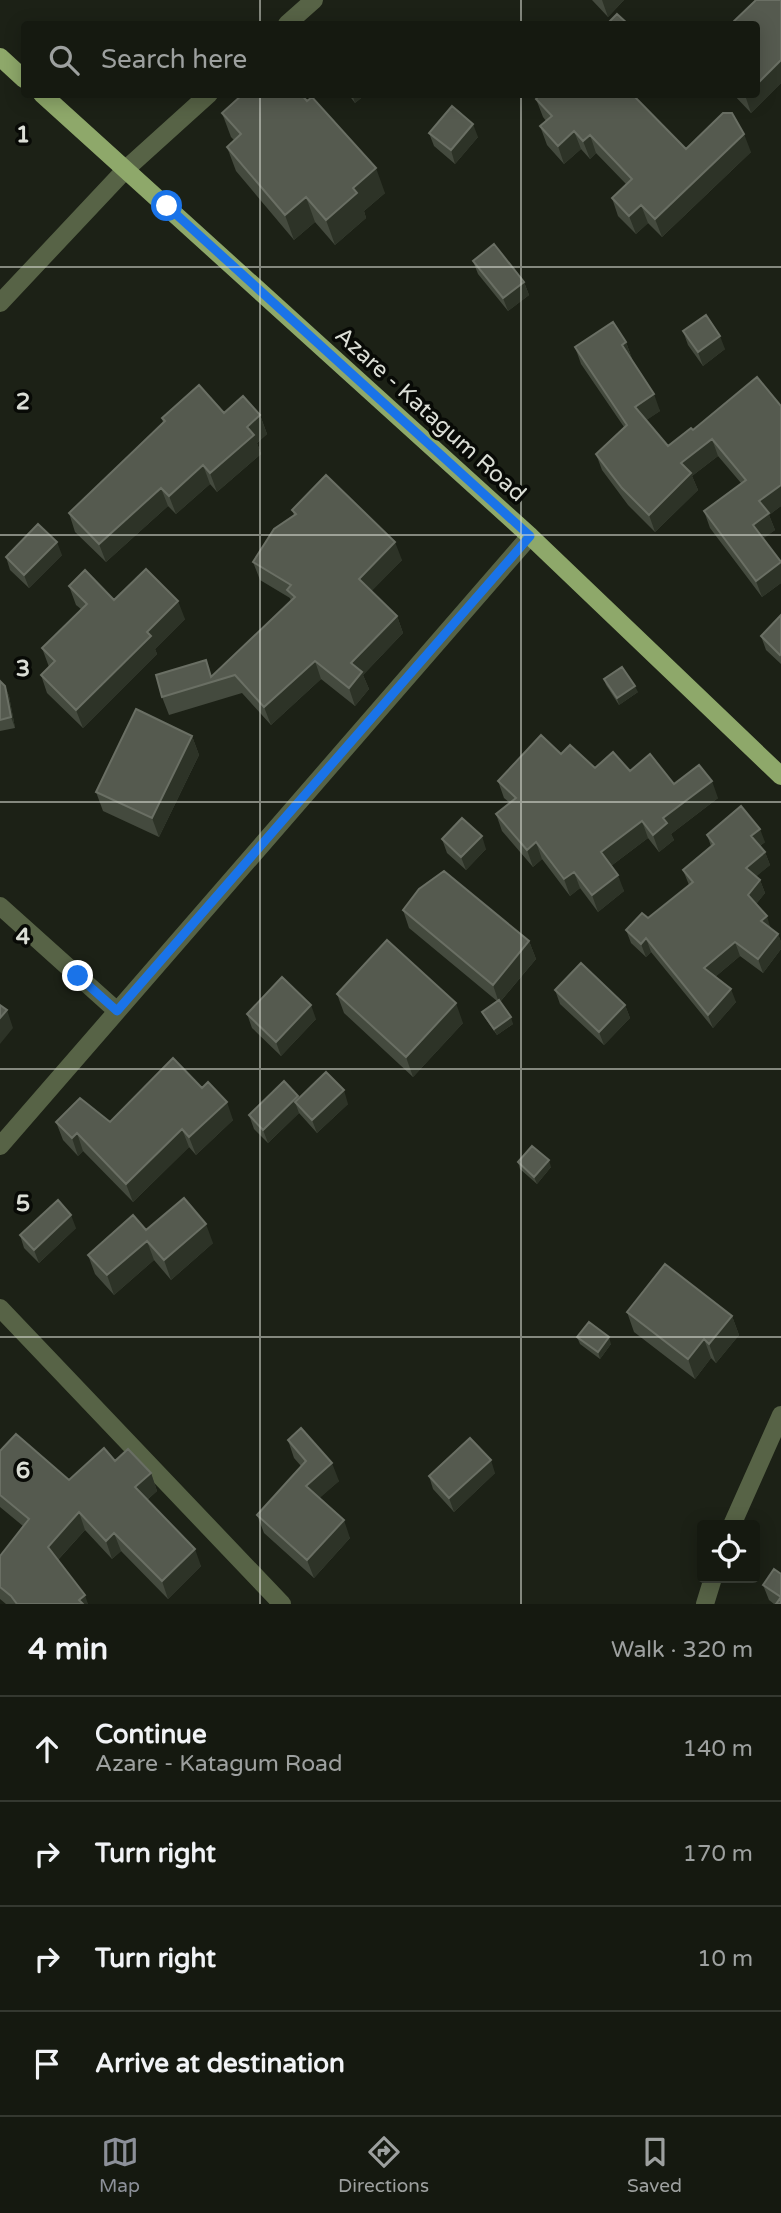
<!DOCTYPE html>
<html lang="en">
<head>
<meta charset="utf-8">
<style>
	body { margin:0; font-family:"Varela Round",sans-serif; background:#22261e; color:#f1f3f6 }
	.controls { position:absolute; right:21px; bottom:21px; display:grid; overflow:hidden; border-radius:7px; box-shadow:0 4px 18px #0003 }
	.controls button { width:63px; height:63px; display:grid; place-items:center; padding:0; border:0; border-bottom:2px solid #343830; background:#151910; color:#f1f3f6; font:35px sans-serif }
	.stop { position:absolute; width:21px; height:21px; margin:-16px; border:5px solid #1a73e8; border-radius:50%; background:#fff }
	.stop.end { background:#1a73e8; border-color:#fff; box-shadow:0 2px 7px #0008 }
	.list { margin:0; padding:0; list-style:none }
	h2 { display:flex; justify-content:space-between; align-items:center; height:91px; margin:0; padding:0 28px; font-size:30px }
	h2 small { font-size:23px; font-weight:400; color:#9da09f }
	.list li { display:grid; grid-template-columns:46px 1fr auto; gap:21px; align-items:center; box-sizing:border-box; height:105px; padding:0 28px; border-top:2px solid #343830 }
	.list b { display:block; font-size:26px; white-space:nowrap }
	.list p { margin:0; font-size:23px; white-space:nowrap; color:#9da09f }
	.list em { font-size:23px; font-style:normal; color:#9da09f }
	.icon { flex:none; width:38px; height:38px; fill:none; stroke:currentColor; stroke-width:2; stroke-linecap:round; stroke-linejoin:round }
	.map { position:relative; flex:none; width:781px; height:1604px; overflow:hidden }
	.search { position:absolute; background:#151910; box-shadow:0 4px 18px #0003; left:21px; right:21px; top:21px; height:77px; display:flex; align-items:center; gap:18px; box-sizing:border-box; padding:0 24px; border-radius:7px; color:#9da09f; font-size:26px }
	.sheet { height:511px; background:#151910 }
	nav { display:flex; justify-content:space-around; align-items:center; box-sizing:border-box; height:98px; border-top:2px solid #343830; background:#151910; font-size:19px; color:#9da09f }
	nav a { display:grid; justify-items:center; gap:4px }
	nav .on { color:#8c9099 }
	.map>svg:first-child { display:block }
	.lines { fill:none; stroke-linecap:round; stroke-linejoin:round }
	.minor { stroke:#576346; stroke-width:18 }
	.primary { stroke:#8ea86a; stroke-width:18 }
	.wall { fill:#444a3e }
	.shaded-wall { fill:#2d3327 }
	.building { fill:#555a4f; stroke:#6a6f64; stroke-width:2 }
	.route { stroke:#1a73e8; stroke-width:9 }
	.grid { fill:none; stroke:#dbded6; stroke-width:2; stroke-opacity:0.55 }
	.labels { text-anchor:middle; stroke-width:7; stroke-linejoin:round; paint-order:stroke }
	.street-label { font-size:23px; fill:#dbded6; stroke:#080a06 }
	.grid-label { font-size:23px; text-anchor:middle; font-weight:bold; fill:#dbded6; stroke:#080a06; stroke-width:7; stroke-linejoin:round; paint-order:stroke }
</style>
</head>
<body>
<div class="map">
<svg width="781" height="1604" viewBox="0 0 781 1604">
	<rect width="100%" height="100%" fill="#1c2116"/>
	<g class="lines">
		<path class="minor" d="M287,24L314,0
			M0,303L126,169L209,94
			M0,906L117,1011
			M0,1146L530,536
			M0,1308L282,1604
			M732,1525L781,1415
			M705,1604L713,1578"/>
		<path class="primary" d="M0,57L24,79
			M42,94L530,536L781,776"/>
	</g>
	<path class="wall" d="M592,0H624L608,17Z
		M781,0V83L751,113L733,94H757Z
		M348,94H366L355,103Z
		M536,99L686,149L751,152L662,237L648,223L636,234L618,216L612,198L626,184L596,153L590,159L581,149L564,164L547,145L540,126L546,121L543,117Z
		M222,113L385,193L364,211L366,218L335,245L315,222L294,240L236,171L227,147L234,140L231,137Z
		M429,133L478,137L455,164L434,146Z
		M473,261L524,282L529,295L508,311L478,274Z
		M683,331L725,349L703,366L688,345Z
		M626,342L632,359H631L660,411L646,420L668,446L693,430L781,406V506L769,515L775,530L763,538L781,562V583L762,597L710,528L704,511L741,483L718,456L692,476L698,490L655,532L628,505L602,470L596,454L624,427L581,364L575,347Z
		M224,413L260,415L267,434L257,443L261,454L217,492L210,484L176,514L168,506L106,562L75,532L69,513L163,423L162,418Z
		M292,510L402,560L371,591L397,616L403,633L363,675L369,689L355,706L321,679L271,725L242,693L169,715L162,697L212,676L291,601L290,598L260,580L253,562L294,515Z
		M62,555L29,588L10,570L6,557Z
		M69,586L185,619L155,649L157,654L83,728L47,693L41,675L49,667L42,648L81,609L76,605Z
		M781,615V664L766,650L761,636Z
		M604,679L638,692L619,705L606,685Z
		M0,681L5,686L9,696L15,728L0,731Z
		M192,736L199,755L159,837L103,811L96,792Z
		M561,754L595,768L630,771L718,798L671,834L674,840L659,852L648,838L611,866L624,891L598,912L580,888L570,896L542,859L533,867L502,831L496,814L510,803L504,798L498,781Z
		M707,835L765,842L760,846L765,852L770,865L756,876L760,880L765,893L756,904L771,928L778,934L781,942V949L763,973L740,956L715,977L736,1002L713,1028L651,952L646,957L631,943L626,930L648,918L689,885L683,870L711,846Z
		M442,839L486,849L466,870L447,853Z
		M403,910L529,941L536,959L500,1002L513,1024L497,1035L485,1018L482,1012L497,1001L409,928Z
		M555,990L625,1005L630,1018L604,1045L560,1004Z
		M337,994L463,1023L413,1077L344,1013Z
		M247,1014L316,1019L281,1056L252,1028Z
		M202,1088L233,1120L196,1155L189,1147L133,1202L83,1151L78,1156L63,1140L56,1122H110Z
		M299,1098L348,1104L317,1133L299,1113L268,1143L254,1129L249,1115Z
		M518,1162L551,1167L537,1184L520,1169Z
		M76,1228L39,1263L24,1248L20,1235Z
		M146,1230L213,1243L171,1280L154,1260L114,1295L95,1274L88,1255Z
		M627,1312L732,1316L739,1335L716,1363L711,1358L695,1379L634,1332Z
		M577,1337L611,1344L600,1359L580,1344Z
		M288,1440L339,1481L319,1498L350,1538L314,1578L264,1533L257,1515L301,1466L294,1458Z
		M0,1451L69,1480L115,1461L151,1473L157,1491L147,1500L201,1566L168,1599L121,1551L112,1559L85,1530L58,1560L88,1604H6L0,1599V1556L23,1526L0,1507Z
		M495,1473L454,1512L433,1489L429,1476Z
		M781,1574V1604H774L769,1600L763,1585Z"/>
	<path class="shaded-wall" d="M602,0H624L608,17Z
		M781,60V83L751,113L745,95L757,94V84Z
		M352,94H366L355,103Z
		M473,124L478,137L455,164L451,150Z
		M574,131L581,149L564,164L558,146Z
		M744,134L751,152L662,237L655,219Z
		M590,135L596,153L590,159L583,141Z
		M376,168L385,193L364,211L366,218L335,245L326,220L353,188Z
		M306,197L315,222L294,240L285,215Z
		M641,205L648,223L636,234L629,216Z
		M524,282L529,295L508,311L503,298Z
		M720,336L725,349L703,366L698,352Z
		M626,342L632,359L628,361L622,345Z
		M654,394L660,411L641,424L635,407Z
		M260,415L267,434L257,443L261,454L217,492L210,473L247,427Z
		M712,439L718,456L692,476L698,490L655,532L649,515L681,463Z
		M203,465L210,484L176,514L169,496Z
		M781,485V506L769,515L775,530L759,542L753,525L759,501Z
		M161,488L168,506L106,562L99,544Z
		M57,542L62,555L29,588L24,575Z
		M395,542L402,560L366,597L359,579Z
		M781,562V583L762,597L756,581Z
		M178,601L185,619L155,649L157,654L83,728L76,710L147,632Z
		M397,616L403,633L363,675L369,689L355,706L349,688L351,663Z
		M315,661L321,679L271,725L264,707Z
		M5,686L9,696L15,728L11,717Z
		M635,686L638,692L619,705L617,698Z
		M192,736L199,755L159,837L152,818Z
		M712,781L718,798L671,834L674,840L659,852L653,835L663,818Z
		M642,821L648,838L607,869L601,852Z
		M760,829L765,842L756,849L751,836Z
		M482,836L486,849L466,870L461,857Z
		M536,842L542,859L533,867L527,850Z
		M765,852L770,865L751,881L746,868Z
		M574,872L580,888L570,896L564,879Z
		M618,875L624,891L598,912L592,895Z
		M760,880L765,893L753,908L748,895Z
		M767,916L771,930L761,921Z
		M778,934L781,942V949L763,973L758,959Z
		M646,938L651,952L646,957L641,944Z
		M529,941L536,959L499,1003L493,985Z
		M735,942L740,956L709,982L704,968Z
		M731,989L736,1002L713,1028L708,1015Z
		M456,1003L463,1023L413,1077L406,1057Z
		M311,1005L316,1019L281,1056L276,1042Z
		M625,1005L630,1018L604,1045L599,1032Z
		M7,1010L13,1028L0,1044V1018Z
		M511,1017L513,1024L497,1035L494,1029Z
		M344,1090L348,1104L317,1133L312,1120Z
		M298,1096L303,1109L295,1102L299,1113L268,1143L263,1130Z
		M227,1102L233,1120L196,1155L189,1137Z
		M182,1129L189,1147L133,1202L126,1184Z
		M77,1133L83,1151L78,1156L72,1138Z
		M549,1160L551,1167L537,1184L534,1177Z
		M71,1215L76,1228L39,1263L34,1250Z
		M206,1224L213,1243L171,1280L164,1260Z
		M147,1241L154,1260L114,1295L107,1275Z
		M732,1316L739,1335L716,1363L709,1344Z
		M609,1337L611,1344L600,1359L598,1352Z
		M704,1339L711,1358L695,1379L688,1359Z
		M491,1460L495,1473L454,1512L449,1498Z
		M332,1463L339,1481L313,1504L306,1486Z
		M151,1473L157,1491L141,1505L135,1487Z
		M79,1512L85,1530L54,1564L48,1547Z
		M344,1520L350,1538L314,1578L307,1560Z
		M114,1533L121,1551L112,1559L106,1541Z
		M195,1549L201,1566L168,1599L162,1581Z
		M85,1595L88,1604H81L79,1600Z"/>
	<path class="building" d="M756,0H781V60L757,84V24H731Z
		M617,14L628,24H607Z
		M243,94H301L307,101L312,97L376,168L353,188L357,193L326,220L306,197L285,215L227,147L241,134L222,113Z
		M541,94H632L686,149L723,113H732L744,134L655,219L641,205L629,216L612,198L632,179L590,135L583,141L574,131L558,146L540,126L552,116L536,99Z
		M452,106L473,124L451,150L429,133Z
		M494,244L524,282L503,298L473,261Z
		M706,315L720,336L698,352L683,331Z
		M613,322L626,342L622,345L654,394L635,407L668,446L691,428L693,430L757,377L781,406V485L759,501L769,513L753,525L781,562L756,581L704,511L746,480L712,439L681,463L691,473L649,515L622,488L596,454L627,425L575,347Z
		M199,385L224,413L243,396L260,415L247,427L254,435L210,473L203,465L169,496L161,488L99,544L69,513L165,421L162,418Z
		M326,475L395,542L359,579L397,616L351,663L362,672L349,688L315,661L264,707L235,675L162,697L156,675L206,660L211,677L295,597L287,590L291,585L253,562L274,529L296,514L292,510Z
		M38,524L57,542L24,575L6,557Z
		M146,569L178,601L147,632L151,636L76,710L41,675L55,661L42,648L87,604L69,586L85,570L114,600Z
		M781,615V654L780,655L761,636Z
		M622,667L635,686L617,698L604,679Z
		M0,681L5,686L11,717L0,720Z
		M136,709L192,736L152,818L96,792Z
		M541,735L561,754L570,745L595,768L613,752L630,771L650,754L674,784L699,765L712,781L663,818L667,823L653,835L642,821L601,852L618,875L592,895L574,872L564,879L536,842L527,850L496,814L516,798L498,781Z
		M741,806L760,829L751,836L765,852L746,868L760,880L748,895L767,916L761,921L778,934L758,959L735,942L704,968L731,989L708,1015L646,938L641,944L626,930L642,913L648,918L693,882L683,870L714,844L707,835Z
		M462,818L482,836L461,857L442,839Z
		M444,871L529,941L493,985L403,910L419,889Z
		M387,940L456,1003L406,1057L337,994Z
		M581,963L625,1005L599,1032L555,990Z
		M282,977L311,1005L276,1042L247,1014Z
		M499,1000L511,1017L494,1029L482,1012Z
		M0,1005L7,1010L0,1018Z
		M173,1058L202,1088L208,1082L227,1102L189,1137L182,1129L126,1184L77,1133L72,1138L56,1122L80,1098L110,1122Z
		M326,1072L344,1090L312,1120L295,1102Z
		M284,1081L298,1096L263,1130L249,1115Z
		M532,1146L549,1160L534,1177L518,1162Z
		M184,1198L206,1224L164,1260L147,1241L107,1275L88,1255L133,1215L146,1230Z
		M58,1200L71,1215L34,1250L20,1235Z
		M665,1264L732,1316L709,1344L704,1339L688,1359L627,1312Z
		M589,1322L609,1337L598,1352L577,1337Z
		M301,1428L332,1463L306,1486L344,1520L307,1560L257,1515L306,1461L288,1440Z
		M16,1434L69,1480L104,1448L115,1461L128,1449L151,1473L135,1487L195,1549L162,1581L114,1533L106,1541L79,1512L48,1547L85,1595L79,1600L83,1604H17L11,1596L0,1587V1556L29,1519L0,1495V1451Z
		M470,1438L491,1460L449,1498L429,1476Z
		M774,1569L781,1574V1597L763,1585Z
		M781,1597V1604H776Z"/>
	<g class="lines">
		<path class="route" d="M78,976L117,1011L530,536L167,206"/>
	</g>
	<path class="grid" d="M260,0V24M521,0V24M260,94V1604M521,94V1604M0,267H781M0,535H781M0,802H781M0,1069H781M0,1337H781"/>
	<g class="labels">
		<g class="street-label">
			<text transform="translate(431 414) rotate(42)" y="8">Azare - Katagum Road</text>
		</g>
	</g>
	<g class="grid-label">
		<text x="23" y="142">1</text>
		<text x="23" y="409">2</text>
		<text x="23" y="676">3</text>
		<text x="23" y="944">4</text>
		<text x="23" y="1211">5</text>
		<text x="23" y="1478">6</text>
	</g>
</svg>
<div class="controls">
<button><svg class="icon" aria-label="locate" viewBox="0 0 24 24"><circle cx="12" cy="12" r="6"/><path d="M12 2v4M12 18v4M2 12h4M18 12h4"/></svg></button>
</div>
<div class="stop" style="left:167px;top:206px"></div>
<div class="stop end" style="left:78px;top:976px"></div>
<div class="search"><svg class="icon" aria-label="search" viewBox="0 0 24 24"><circle cx="10" cy="10" r="6"/><path d="M15 15l6 6"/></svg>Search here</div>
</div>
<section class="sheet">
<h2>4 min<small>Walk · 320 m</small></h2>
<ul class="list">
<li><svg class="icon" aria-label="ahead" viewBox="0 0 24 24"><path d="M12 20V5M6 11l6-6 6 6"/></svg><div><b>Continue</b><p>Azare - Katagum Road</p></div><em>140 m</em></li>
<li><svg class="icon" aria-label="right" viewBox="0 0 24 24"><path d="M7 20v-9h11M14 6l5 5-5 5"/></svg><div><b>Turn right</b></div><em>170 m</em></li>
<li><svg class="icon" aria-label="right" viewBox="0 0 24 24"><path d="M7 20v-9h11M14 6l5 5-5 5"/></svg><div><b>Turn right</b></div><em>10 m</em></li>
<li><svg class="icon" aria-label="arrive" viewBox="0 0 24 24"><path d="M6 21V4h12l-3 4 3 4H6"/></svg><div><b>Arrive at destination</b></div></li>
</ul>
</section>
<nav>
<a class="on"><svg class="icon" aria-label="map" viewBox="0 0 24 24"><path d="M3 6l6-2 6 2 6-2v14l-6 2-6-2-6 2zM9 4v14M15 6v14"/></svg>Map</a>
<a><svg class="icon" aria-label="directions" viewBox="0 0 24 24"><path d="M12 3l9 9-9 9-9-9zM9 14v-3h6M13 9l2 2-2 2"/></svg>Directions</a>
<a><svg class="icon" aria-label="saved" viewBox="0 0 24 24"><path d="M7 4h10v16l-5-4-5 4z"/></svg>Saved</a>
</nav>
</body>
</html>
